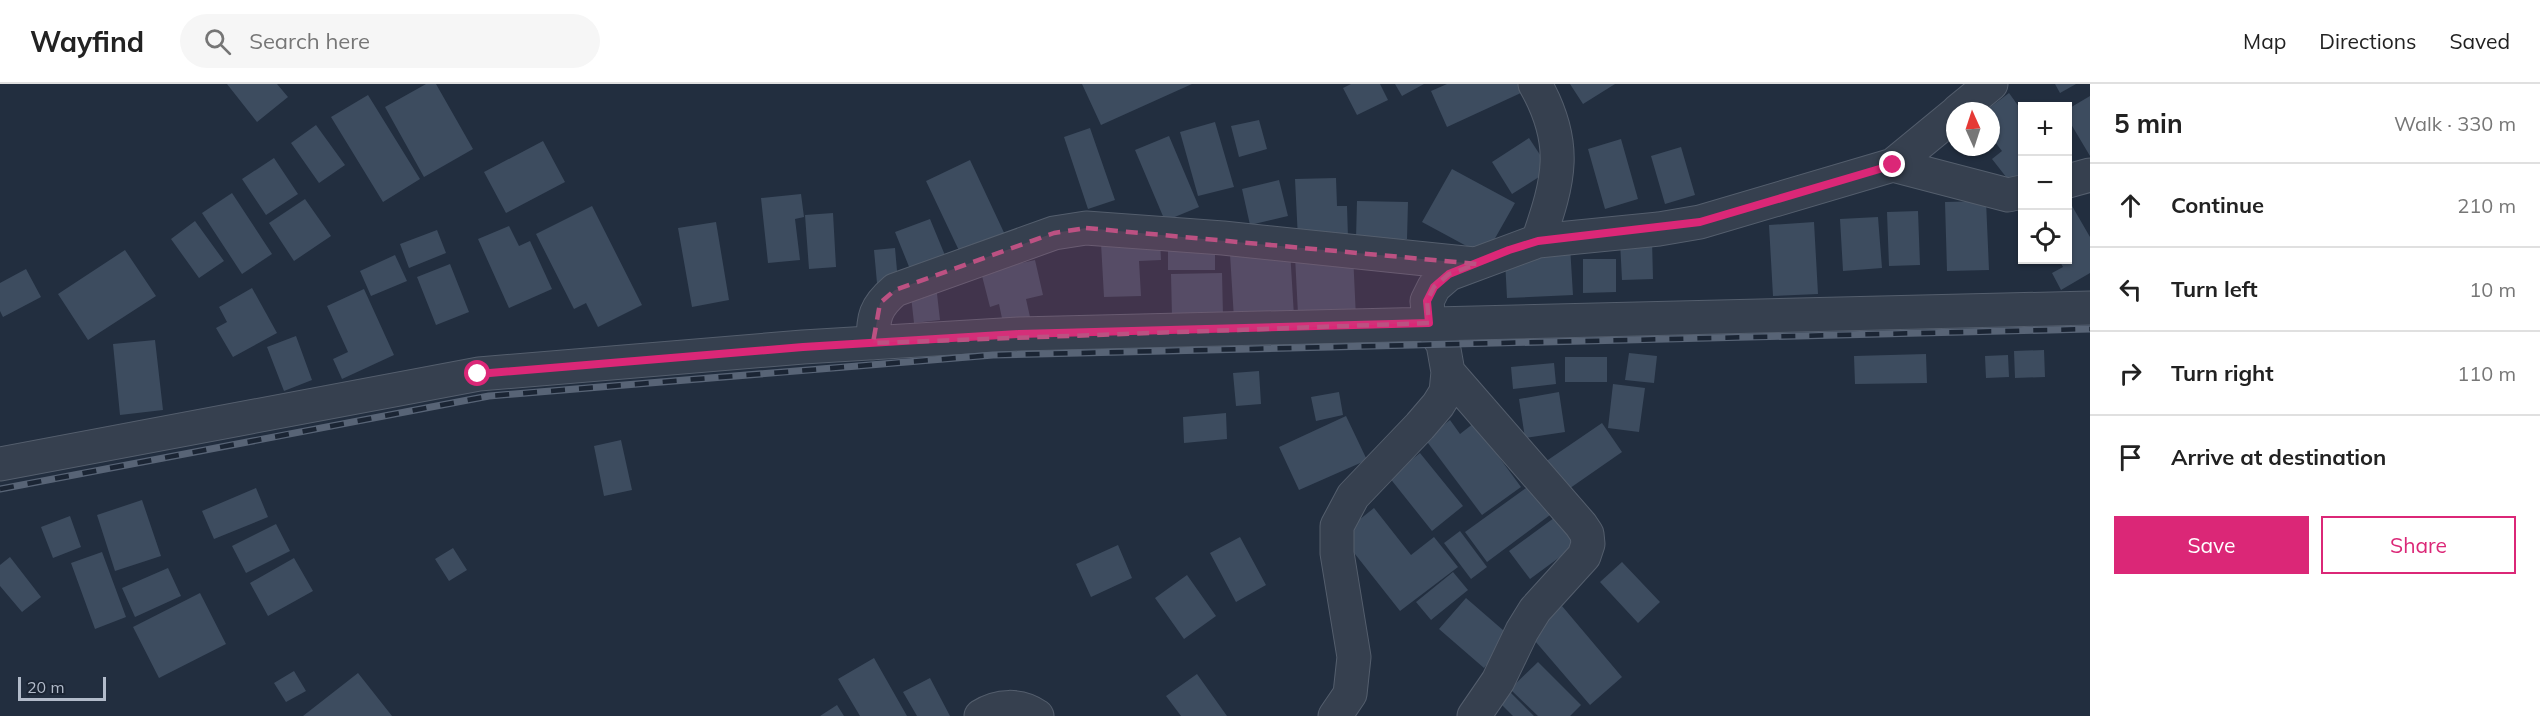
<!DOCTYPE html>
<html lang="en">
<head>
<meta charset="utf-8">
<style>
	body { margin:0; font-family:Mulish,sans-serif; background:#f6f6f6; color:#222 }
	.controls { position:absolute; right:18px; top:18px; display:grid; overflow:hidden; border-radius:0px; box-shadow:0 2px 4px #0004 }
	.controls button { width:54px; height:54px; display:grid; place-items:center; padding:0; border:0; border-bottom:2px solid #e0e0e0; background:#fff; color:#222; font:30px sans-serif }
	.compass { position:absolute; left:1946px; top:18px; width:54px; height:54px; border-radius:50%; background:#fff; box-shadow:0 2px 4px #0004; rotate:357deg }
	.scale { position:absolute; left:18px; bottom:15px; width:88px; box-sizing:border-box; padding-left:6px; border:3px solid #b2bbca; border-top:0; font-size:16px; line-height:21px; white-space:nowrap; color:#b2bbca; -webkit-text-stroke:4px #1b2534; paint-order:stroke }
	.stop { position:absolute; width:18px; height:18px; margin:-14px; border:4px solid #db2777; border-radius:50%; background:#fff }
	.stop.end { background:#db2777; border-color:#fff; box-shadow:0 2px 6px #0008 }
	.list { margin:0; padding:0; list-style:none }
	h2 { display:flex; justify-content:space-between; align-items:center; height:78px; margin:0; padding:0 24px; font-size:26px }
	h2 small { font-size:20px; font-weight:400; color:#767676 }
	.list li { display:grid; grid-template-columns:39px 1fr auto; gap:18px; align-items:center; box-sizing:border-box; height:84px; padding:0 24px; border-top:2px solid #e0e0e0 }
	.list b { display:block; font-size:22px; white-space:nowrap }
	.list em { font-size:20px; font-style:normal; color:#767676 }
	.actions { display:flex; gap:12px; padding:18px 24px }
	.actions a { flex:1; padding:14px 0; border:2px solid #db2777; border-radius:0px; text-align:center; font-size:21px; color:#db2777 }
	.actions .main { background:#db2777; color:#fff }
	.icon { flex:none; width:33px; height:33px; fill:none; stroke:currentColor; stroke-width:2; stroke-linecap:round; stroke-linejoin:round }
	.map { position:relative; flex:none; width:2090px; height:632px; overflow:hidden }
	header { display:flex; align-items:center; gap:36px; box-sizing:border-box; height:84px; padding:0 30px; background:#fff; border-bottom:2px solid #e0e0e0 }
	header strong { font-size:28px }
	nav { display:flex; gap:33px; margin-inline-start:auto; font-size:21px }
	.search { width:420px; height:54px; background:#f6f6f6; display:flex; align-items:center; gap:15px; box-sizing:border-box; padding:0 21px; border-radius:33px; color:#767676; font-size:22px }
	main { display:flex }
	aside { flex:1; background:#fff }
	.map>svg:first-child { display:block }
	.building { fill:#3d4c5f }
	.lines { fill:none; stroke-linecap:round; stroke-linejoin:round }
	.minor-casing { stroke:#545e6d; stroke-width:35 }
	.minor { stroke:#36404f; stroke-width:33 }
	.rail-casing { stroke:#586476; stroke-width:7 }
	.rail { stroke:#1b2534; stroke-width:4.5; stroke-dasharray:14; stroke-linecap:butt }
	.route { stroke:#db2777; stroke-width:8 }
	.marked { fill:#bc5182; fill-opacity:0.2; stroke:#bc5182; stroke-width:4.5; stroke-dasharray:12 8; stroke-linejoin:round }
</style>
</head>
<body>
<header>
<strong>Wayfind</strong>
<div class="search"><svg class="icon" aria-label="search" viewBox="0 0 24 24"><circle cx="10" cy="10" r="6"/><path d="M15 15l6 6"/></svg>Search here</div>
<nav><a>Map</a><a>Directions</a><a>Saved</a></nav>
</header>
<main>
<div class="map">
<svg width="2090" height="632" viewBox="0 0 2090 632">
	<rect width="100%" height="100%" fill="#222e3f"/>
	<path class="building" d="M227,0H277L288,13L257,38Z
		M426,0H436L473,65L424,93L385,23Z
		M1082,0H1192L1101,41Z
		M1351,0H1380L1388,16L1357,31L1343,4Z
		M1395,0H1424L1402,12Z
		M1447,0H1519L1523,8L1447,43L1431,7Z
		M1570,0H1615L1583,20Z
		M2055,0H2076L2060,9Z
		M2009,9L2022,27V96L2014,103L1992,75L2002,67L1991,53V27H1985Z
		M368,11L420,95L383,118L331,33Z
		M2090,12V72L2068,35V25Z
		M1259,36L1267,65L1239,73L1231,42Z
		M1215,38L1234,103L1198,112L1180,48Z
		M316,41L345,81L319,99L291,59Z
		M1090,44L1115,116L1088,125L1064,53Z
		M1169,52L1199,123L1165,137L1135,66Z
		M1529,54L1550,86L1512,110L1492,78Z
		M1621,55L1638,115L1605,125L1588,65Z
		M543,57L565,98L506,129L484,88Z
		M1681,63L1695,111L1665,120L1651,72Z
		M274,74L298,110L266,131L242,95Z
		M970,76L1007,155L963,175L926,97Z
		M1452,85L1515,119L1485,172L1422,138Z
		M1336,94L1337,122H1347L1348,154L1298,155L1295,95Z
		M1279,96L1288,132L1250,141L1242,105Z
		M232,109L272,170L242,190L202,129Z
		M801,110L804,133L795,135L800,176L768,179L761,114Z
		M305,115L331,152L294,177L269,139Z
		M2068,115L2090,153V189L2061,206L2052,189L2063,183L2059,176H2068Z
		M1357,117L1408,118L1407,155H1356Z
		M1986,117L1989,186L1947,187L1945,118Z
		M592,122L642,221L598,243L586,219L574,225L536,150Z
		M1918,127L1920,181L1889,182L1887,128Z
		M833,129L836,183L809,185L805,131Z
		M1878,133L1882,184L1843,187L1840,135Z
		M930,135L949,181L914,195L895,148Z
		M195,137L224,177L199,194L171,155Z
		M716,138L729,216L692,223L678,144Z
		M1814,138L1818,210L1773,212L1769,141Z
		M509,142L519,162L530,157L552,205L509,224L478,155Z
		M437,146L446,169L409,184L400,160Z
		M1160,155L1161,176L1139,177L1141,212L1104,213L1101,159Z
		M1652,156L1653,195L1622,196L1620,157Z
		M1168,157H1215V186H1168Z
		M1570,162L1573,211L1507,214L1505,176L1547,173L1546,163Z
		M895,164L898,198L877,199L874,166Z
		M125,166L156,212L88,256L58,210Z
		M1290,166L1294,232L1234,235L1230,170Z
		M1353,170L1356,234L1298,230L1295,172Z
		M395,171L407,197L371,212L360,187Z
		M1583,175H1616V208L1583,209Z
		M1035,176L1043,211L1026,215L1030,233L1003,239L999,220L990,223L981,188Z
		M450,180L469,228L436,241L417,193Z
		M26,185L41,213L3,233L0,227V199Z
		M1222,189L1223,232L1172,233L1171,190Z
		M936,201L940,236L914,239L910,203Z
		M252,204L277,249L233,273L216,244L227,238L219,223Z
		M364,205L394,271L342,295L333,275L348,268L327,222Z
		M296,252L312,296L284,307L267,263Z
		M155,256L163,326L120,331L113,260Z
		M2044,266L2045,293L2015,294L2014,267Z
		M1629,269L1657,272L1654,299L1625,296Z
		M1926,270L1927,299L1855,300L1854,272Z
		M2008,271L2009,293L1986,294L1985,272Z
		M1565,273H1607V298H1565Z
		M1554,279L1556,300L1513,305L1511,283Z
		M1259,287L1261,320L1236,322L1233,289Z
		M1613,300L1645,304L1639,348L1608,344Z
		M1339,308L1343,331L1316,337L1311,313Z
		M1559,308L1565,348L1525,354L1519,315Z
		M1226,329L1227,355L1184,359L1183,333Z
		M1346,332L1367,376L1299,406L1279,363Z
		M1450,336L1460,350L1474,339L1521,403L1482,431L1425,355Z
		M1602,339L1622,368L1563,409L1542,380Z
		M621,356L632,406L604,412L594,362Z
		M1420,369L1463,422L1432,447L1389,393Z
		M1537,396L1558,425L1487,478L1465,448Z
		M256,404L268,433L214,455L202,427Z
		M142,416L161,472L115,487L97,431Z
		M1374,424L1411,471L1434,453L1458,483L1400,527L1340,451Z
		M1558,431L1579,459L1530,495L1509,467Z
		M70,432L81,463L53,474L41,443Z
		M276,440L290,467L246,489L232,462Z
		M1460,447L1487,483L1471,495L1444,459Z
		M1240,453L1266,501L1236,518L1210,469Z
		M1118,461L1132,494L1091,513L1076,480Z
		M453,464L467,486L449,497L435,475Z
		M102,468L126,533L95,545L71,479Z
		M10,473L41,513L22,528L0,502V481Z
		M294,474L313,507L268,532L250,499Z
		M1622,478L1660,518L1638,539L1600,498Z
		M168,484L181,512L135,533L122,504Z
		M1453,488L1468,506L1431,536L1416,518Z
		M1187,491L1216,532L1184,555L1155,514Z
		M200,509L226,560L159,594L133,543Z
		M1466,514L1511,553L1484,584L1439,545Z
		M1562,522L1622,593L1590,621L1529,550Z
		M874,574L907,632H860L838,595Z
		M1538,578L1581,621L1570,632H1538L1510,605Z
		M294,587L306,607L286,618L274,599Z
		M358,589L392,632H303Z
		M1197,590L1227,632H1181L1166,612Z
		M930,594L950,632H917L903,608Z
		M1509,607L1534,632H1513L1499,618Z
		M837,621L844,632H820Z"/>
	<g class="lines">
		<defs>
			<path id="minor" d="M1535,0C1569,60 1559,96 1538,157
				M1958,27L1991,0
				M1893,81L2008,111L2022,108
				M2068,97L2090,91
				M873,259C873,233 875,223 895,206L1054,149L1086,144L1223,154L1474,180
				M1448,288L1581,441L1587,450L1588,460L1584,472L1535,526L1522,547L1498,597L1474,632
				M0,380L479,290L803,263L1019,250L2090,224
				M981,632C998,621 1020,620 1037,632
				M1335,632L1350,610L1354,573L1337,469V442L1353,412L1420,342L1438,321L1446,308L1448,288L1443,260L1429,239L1427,217L1434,203L1449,190L1538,157L1659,145L1700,138L1893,81L1955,30"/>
		</defs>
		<use href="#minor" class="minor-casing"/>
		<use href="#minor" class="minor"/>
		<defs>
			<path id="rail" d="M0,405L489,312L993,271L2090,245"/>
		</defs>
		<use href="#rail" class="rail-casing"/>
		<use href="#rail" class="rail"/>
	</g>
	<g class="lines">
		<path class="route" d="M478,290L803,263L1019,250L1429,239L1427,217L1434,203L1449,190L1509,166L1538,157L1700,138L1893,81"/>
	</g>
	<path class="marked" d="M1086,144L1477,180L1449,190L1434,203L1427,217L1429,239L873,259L880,219L895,206L1054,149Z"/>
</svg>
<div class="controls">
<button>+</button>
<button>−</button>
<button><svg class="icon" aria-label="locate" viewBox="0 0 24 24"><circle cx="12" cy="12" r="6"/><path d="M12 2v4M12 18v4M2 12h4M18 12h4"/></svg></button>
</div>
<svg class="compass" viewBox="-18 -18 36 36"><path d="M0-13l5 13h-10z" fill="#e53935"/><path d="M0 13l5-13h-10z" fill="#767676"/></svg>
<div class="scale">20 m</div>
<div class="stop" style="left:478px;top:290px"></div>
<div class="stop end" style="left:1893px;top:81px"></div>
</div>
<aside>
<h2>5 min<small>Walk · 330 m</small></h2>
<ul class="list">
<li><svg class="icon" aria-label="ahead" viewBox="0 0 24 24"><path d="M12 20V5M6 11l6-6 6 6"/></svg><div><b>Continue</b></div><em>210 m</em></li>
<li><svg class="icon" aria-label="left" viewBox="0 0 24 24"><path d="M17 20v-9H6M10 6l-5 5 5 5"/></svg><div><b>Turn left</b></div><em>10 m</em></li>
<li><svg class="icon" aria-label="right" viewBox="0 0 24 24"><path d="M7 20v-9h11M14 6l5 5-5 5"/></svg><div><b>Turn right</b></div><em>110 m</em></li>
<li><svg class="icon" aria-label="arrive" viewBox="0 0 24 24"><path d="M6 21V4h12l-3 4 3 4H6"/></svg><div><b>Arrive at destination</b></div></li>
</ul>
<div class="actions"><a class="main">Save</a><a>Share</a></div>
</aside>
</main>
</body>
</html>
